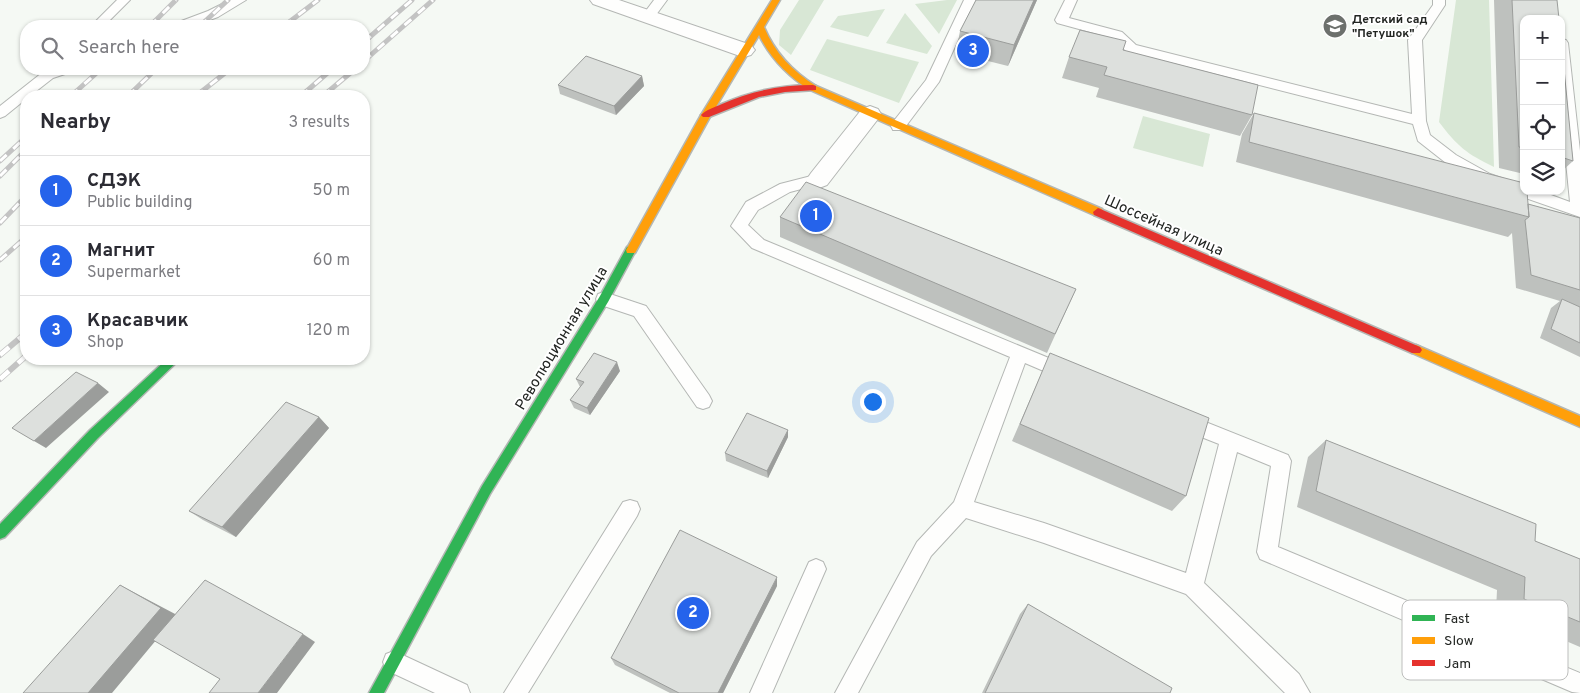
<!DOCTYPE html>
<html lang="en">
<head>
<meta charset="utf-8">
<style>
	body { margin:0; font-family:Overpass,sans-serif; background:#f7f7f7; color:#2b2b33 }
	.controls { position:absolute; right:15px; top:15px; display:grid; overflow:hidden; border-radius:10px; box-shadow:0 1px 4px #0004 }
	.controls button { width:45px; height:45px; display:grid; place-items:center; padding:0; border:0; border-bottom:1px solid #e1e1e2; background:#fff; color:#2b2b33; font:25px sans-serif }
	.you { position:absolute; left:872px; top:401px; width:18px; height:18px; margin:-12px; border:4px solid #fff; border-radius:50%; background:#1a73e8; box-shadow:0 0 0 8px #1a73e833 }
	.badge { display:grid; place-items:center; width:32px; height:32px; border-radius:50%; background:#2563eb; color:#fff; font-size:16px; font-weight:700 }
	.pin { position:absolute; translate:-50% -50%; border:2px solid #fff; box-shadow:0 1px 5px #0006 }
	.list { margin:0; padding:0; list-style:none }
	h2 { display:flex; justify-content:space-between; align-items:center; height:65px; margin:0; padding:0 20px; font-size:21px }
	h2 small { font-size:16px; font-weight:400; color:#7c7c81 }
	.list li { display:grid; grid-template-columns:32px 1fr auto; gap:15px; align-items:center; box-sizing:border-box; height:70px; padding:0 20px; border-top:1px solid #e1e1e2 }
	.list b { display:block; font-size:19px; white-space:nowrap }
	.list p { margin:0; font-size:16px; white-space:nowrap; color:#7c7c81 }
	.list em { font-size:16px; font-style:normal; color:#7c7c81 }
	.icon { flex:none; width:28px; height:28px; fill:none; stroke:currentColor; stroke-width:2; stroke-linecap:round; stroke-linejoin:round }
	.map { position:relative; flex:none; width:1580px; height:693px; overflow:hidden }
	.search { position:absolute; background:#fff; box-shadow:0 1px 4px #0004; left:20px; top:20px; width:350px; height:55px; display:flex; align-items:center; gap:12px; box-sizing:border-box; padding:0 18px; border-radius:20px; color:#7c7c81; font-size:19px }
	.panel { position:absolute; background:#fff; box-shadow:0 1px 4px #0004; left:20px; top:90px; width:350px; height:275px; border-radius:20px }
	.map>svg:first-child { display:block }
	.green { fill:#d8e7d5 }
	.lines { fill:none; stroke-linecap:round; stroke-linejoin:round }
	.lane-casing { stroke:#b4b7b4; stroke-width:2 }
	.street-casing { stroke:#b4b7b4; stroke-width:2 }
	.fast-casing { stroke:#b4b7b4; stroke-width:3 }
	.slow-casing { stroke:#b4b7b4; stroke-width:3 }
	.jam-casing { stroke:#b4b7b4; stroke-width:3 }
	.lane { fill:#fefefd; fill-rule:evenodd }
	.street { fill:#fefefd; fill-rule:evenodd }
	.fast { fill:#30b455; fill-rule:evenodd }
	.slow { fill:#ff9f0a; fill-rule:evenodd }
	.jam { fill:#e5322d; fill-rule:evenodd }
	.rail-far1-casing { stroke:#c3c3c3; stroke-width:5 }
	.rail-casing { stroke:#c3c3c3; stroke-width:6 }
	.rail-far1 { stroke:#fff; stroke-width:3; stroke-dasharray:9; stroke-linecap:butt }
	.rail { stroke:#fff; stroke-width:4.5; stroke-dasharray:12; stroke-linecap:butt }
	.wall { fill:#bec1be }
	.shaded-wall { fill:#9b9d9b }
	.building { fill:#dde0dd; stroke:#9b9d9b }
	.labels { text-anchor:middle; stroke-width:4; stroke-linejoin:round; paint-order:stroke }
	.far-poi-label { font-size:12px; font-weight:bold; fill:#232623; stroke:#fff; text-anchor:start }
	.street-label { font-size:15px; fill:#232623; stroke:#fff }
	.key { fill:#fff; stroke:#bdbebd; stroke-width:1 }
	.key-label { font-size:14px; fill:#232623 }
</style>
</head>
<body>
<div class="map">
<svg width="1580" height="693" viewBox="0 0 1580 693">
	<rect width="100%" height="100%" fill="#f5f9f4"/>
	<path class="green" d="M799,0H824L791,55L779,45L780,30Z
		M947,0H957L939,34L915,4Z
		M1456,0H1489L1494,167C1467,154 1457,146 1439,122Z
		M885,9L868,37L830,27L838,16Z
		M905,13L932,46L927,54L886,43Z
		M827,39L919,62L899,103L810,70Z
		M1143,116L1210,134L1203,167L1133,148Z"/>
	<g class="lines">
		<defs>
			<path id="lane" d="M117,0H130L104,26H91Z
				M230,0H246L218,17L193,26H174L176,23L208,11Z
				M654,0H667L653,19H643L642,16Z
				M964,0H976L939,82L903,130H893L891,126L893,122L926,80Z
				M1065,0H1077L1069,18L1122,32L1136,45L1412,114L1408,40L1433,5V0H1445V5L1422,40L1426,121L1430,135L1456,155L1490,174L1524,186V191H1540L1570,202L1561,112V39L1566,40L1568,43L1580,151V217L1480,182L1446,163L1418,141L1413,124L1126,51L1112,38L1057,23L1055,20Z
				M52,69H73L71,72L53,78L30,96H26V99L5,116L0,118V106L43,72Z
				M819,174L824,175L827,179L824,183L790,192L758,210L748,225L764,240L1073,368L1076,373L1073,378L1067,381L1025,363L974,502L1044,523L1186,573L1219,444L1176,427L1174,421L1176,415L1183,413L1288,455L1291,461L1278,547L1580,673V693L1572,692L1260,559L1257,552L1271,466L1237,452L1204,583L1299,674L1310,693H1285L1186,594L1044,543L966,518L931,556L858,693H835L917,542L954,502L1010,357L752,248L731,226L746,202L780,184Z
				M604,292L646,306L709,395L712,401L709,407L703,409L697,407L634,316L598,304L596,299L598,294Z
				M630,500L637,502L640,509L637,516L528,693H504L623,502Z
				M816,559L823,562L826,569L772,693H750L809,562Z
				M394,651L467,685L470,693H435L386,670L383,662L386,654Z"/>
			<path id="street" d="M590,0H619L751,45L755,50L751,55L744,57L737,55L593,4Z
				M870,106L878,109L881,114L878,119L827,185L819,188L811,185L807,179L811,173L862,109Z"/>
			<path id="fast" d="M631,246L636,250L608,302L490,494L384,693H369L482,486L600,296L627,247Z
				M167,359H180L98,438L5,537L0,539V524L90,430Z"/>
			<path id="slow" d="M772,0H780L764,27C775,53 792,71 816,86L1102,209L1103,212L1102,215H1094L810,90C788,76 771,59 759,35L711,115L635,253H627L626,250L701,115Z
				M1416,345L1580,416V427L1412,353L1410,350L1412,347Z"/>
			<path id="jam" d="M813,85L816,86V90L785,92L759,97L709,117H703L701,115C706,110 715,107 722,104C751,91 781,85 813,85Z
				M1098,208L1420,347L1422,350L1420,353H1412L1094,215L1093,212Z"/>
		</defs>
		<use href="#lane" class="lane-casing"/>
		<use href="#street" class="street-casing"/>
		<use href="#fast" class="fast-casing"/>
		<use href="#slow" class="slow-casing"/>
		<use href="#jam" class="jam-casing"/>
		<use href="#lane" class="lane"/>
		<use href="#street" class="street"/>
		<use href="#fast" class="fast"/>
		<use href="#slow" class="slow"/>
		<use href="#jam" class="jam"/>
		<defs>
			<path id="rail-far1" d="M150,26L176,0
				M200,26L228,0
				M284,26L318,0
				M364,42L412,0
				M364,61L433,0
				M71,96L101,69
				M128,96L156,69
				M196,96L230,69
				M301,96L332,69
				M323,96L355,69
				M0,161L26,137
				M0,176L26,150
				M0,223L26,196
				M0,260L26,237"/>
			<path id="rail" d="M0,355L26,333
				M0,379L26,356"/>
		</defs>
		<use href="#rail-far1" class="rail-far1-casing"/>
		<use href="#rail" class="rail-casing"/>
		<use href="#rail-far1" class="rail-far1"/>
		<use href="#rail" class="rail"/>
	</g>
	<path class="wall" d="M976,0H1037L1008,66L956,53L960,31Z
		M1494,0H1557L1524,19V174L1499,168Z
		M1561,38L1573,161L1561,172Z
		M1123,50L1252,115L1240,136L1096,97L1099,88L1062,78L1069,57Z
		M642,76L644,86L616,115L560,94L558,85Z
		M1254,113L1528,204L1580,218V357L1540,338L1551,308L1560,301L1516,288L1512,233L1508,237L1236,162L1242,134Z
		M780,217L1076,289L1047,353L780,237Z
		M620,371L590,415L574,408L570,400L580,387L576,379Z
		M1042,372L1186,496L1172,511L1012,441Z
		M319,417L329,428L236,537L203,520L189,511Z
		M788,430V437L768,478L726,461L725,453Z
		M1326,440L1535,541L1580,559V647L1496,611L1497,590L1297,507L1308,457Z
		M777,586L723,693H670L615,665L611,658Z
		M1028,604L1170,693H982L1020,614Z"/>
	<path class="shaded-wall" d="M1034,0H1037L1008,66L1014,45Z
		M642,76L644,86L616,115L614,106Z
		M617,362L620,371L590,415L587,408Z
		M98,383L109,392L46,448L34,441Z
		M319,417L329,428L236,537L222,527Z
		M788,430V437L768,478L767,471Z
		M777,577V586L723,693H718Z
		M120,585L177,615L112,693H88Z
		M303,634L315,642L277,693H258Z"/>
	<path class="building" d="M976,0H1034L1014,45L960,31Z
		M1512,0H1557L1559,19H1524V148L1519,147Z
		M1080,30L1126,41L1123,50L1258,85L1252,115L1104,75L1107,67L1069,57Z
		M1561,38L1573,161L1561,157Z
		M586,56L642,76L614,106L558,85Z
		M1254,113L1524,183V191H1527L1529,217L1249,142Z
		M806,182L1076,289L1055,334L780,217Z
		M1528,204L1580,218V290L1531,275L1525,220L1529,217Z
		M1562,299L1580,307V343L1551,329Z
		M594,353L617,362L587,408L570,400L584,382L576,379Z
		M1050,353L1209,418L1186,496L1020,424Z
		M76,372L98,383L34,441L12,428Z
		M286,402L319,417L222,527L189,511Z
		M747,413L788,430L767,471L725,453Z
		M1326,440L1536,524L1535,541L1580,559V622L1524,599L1525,577L1316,491Z
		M680,530L777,577L718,693H679L611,658Z
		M205,580L303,634L258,693H209L220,679L153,640Z
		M120,585L161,608L88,693H23Z
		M1028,604L1172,688L1170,693H985Z"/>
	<defs>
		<symbol id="school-disc" viewBox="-11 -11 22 22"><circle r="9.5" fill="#6c706c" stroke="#fff"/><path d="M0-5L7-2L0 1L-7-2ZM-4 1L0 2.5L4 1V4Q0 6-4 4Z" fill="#fff"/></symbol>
	</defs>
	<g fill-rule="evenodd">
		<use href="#school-disc" x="1321" y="12" width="28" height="28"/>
	</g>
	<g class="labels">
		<g class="far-poi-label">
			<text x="1352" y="23">Детский сад<tspan x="1352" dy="14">"Петушок"</tspan></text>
		</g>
		<g class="street-label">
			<text transform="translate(1164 225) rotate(24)" y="5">Шоссейная улица</text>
			<text transform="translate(561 338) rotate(-59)" y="5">Революционная улица</text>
		</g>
	</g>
	<rect x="1402" y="600" width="166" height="80" rx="8" class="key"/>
	<rect x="1412" y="615" width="23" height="6" fill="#30b455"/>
	<rect x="1412" y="637" width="23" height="7" fill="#ff9f0a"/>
	<rect x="1412" y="660" width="23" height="6" fill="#e5322d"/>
	<g class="key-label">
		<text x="1444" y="623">Fast</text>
		<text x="1444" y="645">Slow</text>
		<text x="1444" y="668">Jam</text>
	</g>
</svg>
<div class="controls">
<button>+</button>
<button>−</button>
<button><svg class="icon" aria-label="locate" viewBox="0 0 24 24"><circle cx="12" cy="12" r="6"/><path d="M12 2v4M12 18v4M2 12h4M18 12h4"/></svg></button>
<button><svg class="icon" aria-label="layers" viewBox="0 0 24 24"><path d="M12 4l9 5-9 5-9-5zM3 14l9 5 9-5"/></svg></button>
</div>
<div class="you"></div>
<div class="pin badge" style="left:816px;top:216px">1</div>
<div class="pin badge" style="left:693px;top:613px">2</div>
<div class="pin badge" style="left:973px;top:51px">3</div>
<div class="search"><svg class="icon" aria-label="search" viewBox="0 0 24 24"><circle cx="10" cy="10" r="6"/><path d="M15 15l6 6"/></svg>Search here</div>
<section class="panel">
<h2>Nearby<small>3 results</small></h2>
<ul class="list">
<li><span class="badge">1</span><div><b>СДЭК</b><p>Public building</p></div><em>50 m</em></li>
<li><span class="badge">2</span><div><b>Магнит</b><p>Supermarket</p></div><em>60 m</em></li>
<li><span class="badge">3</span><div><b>Красавчик</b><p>Shop</p></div><em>120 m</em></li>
</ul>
</section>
</div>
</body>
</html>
